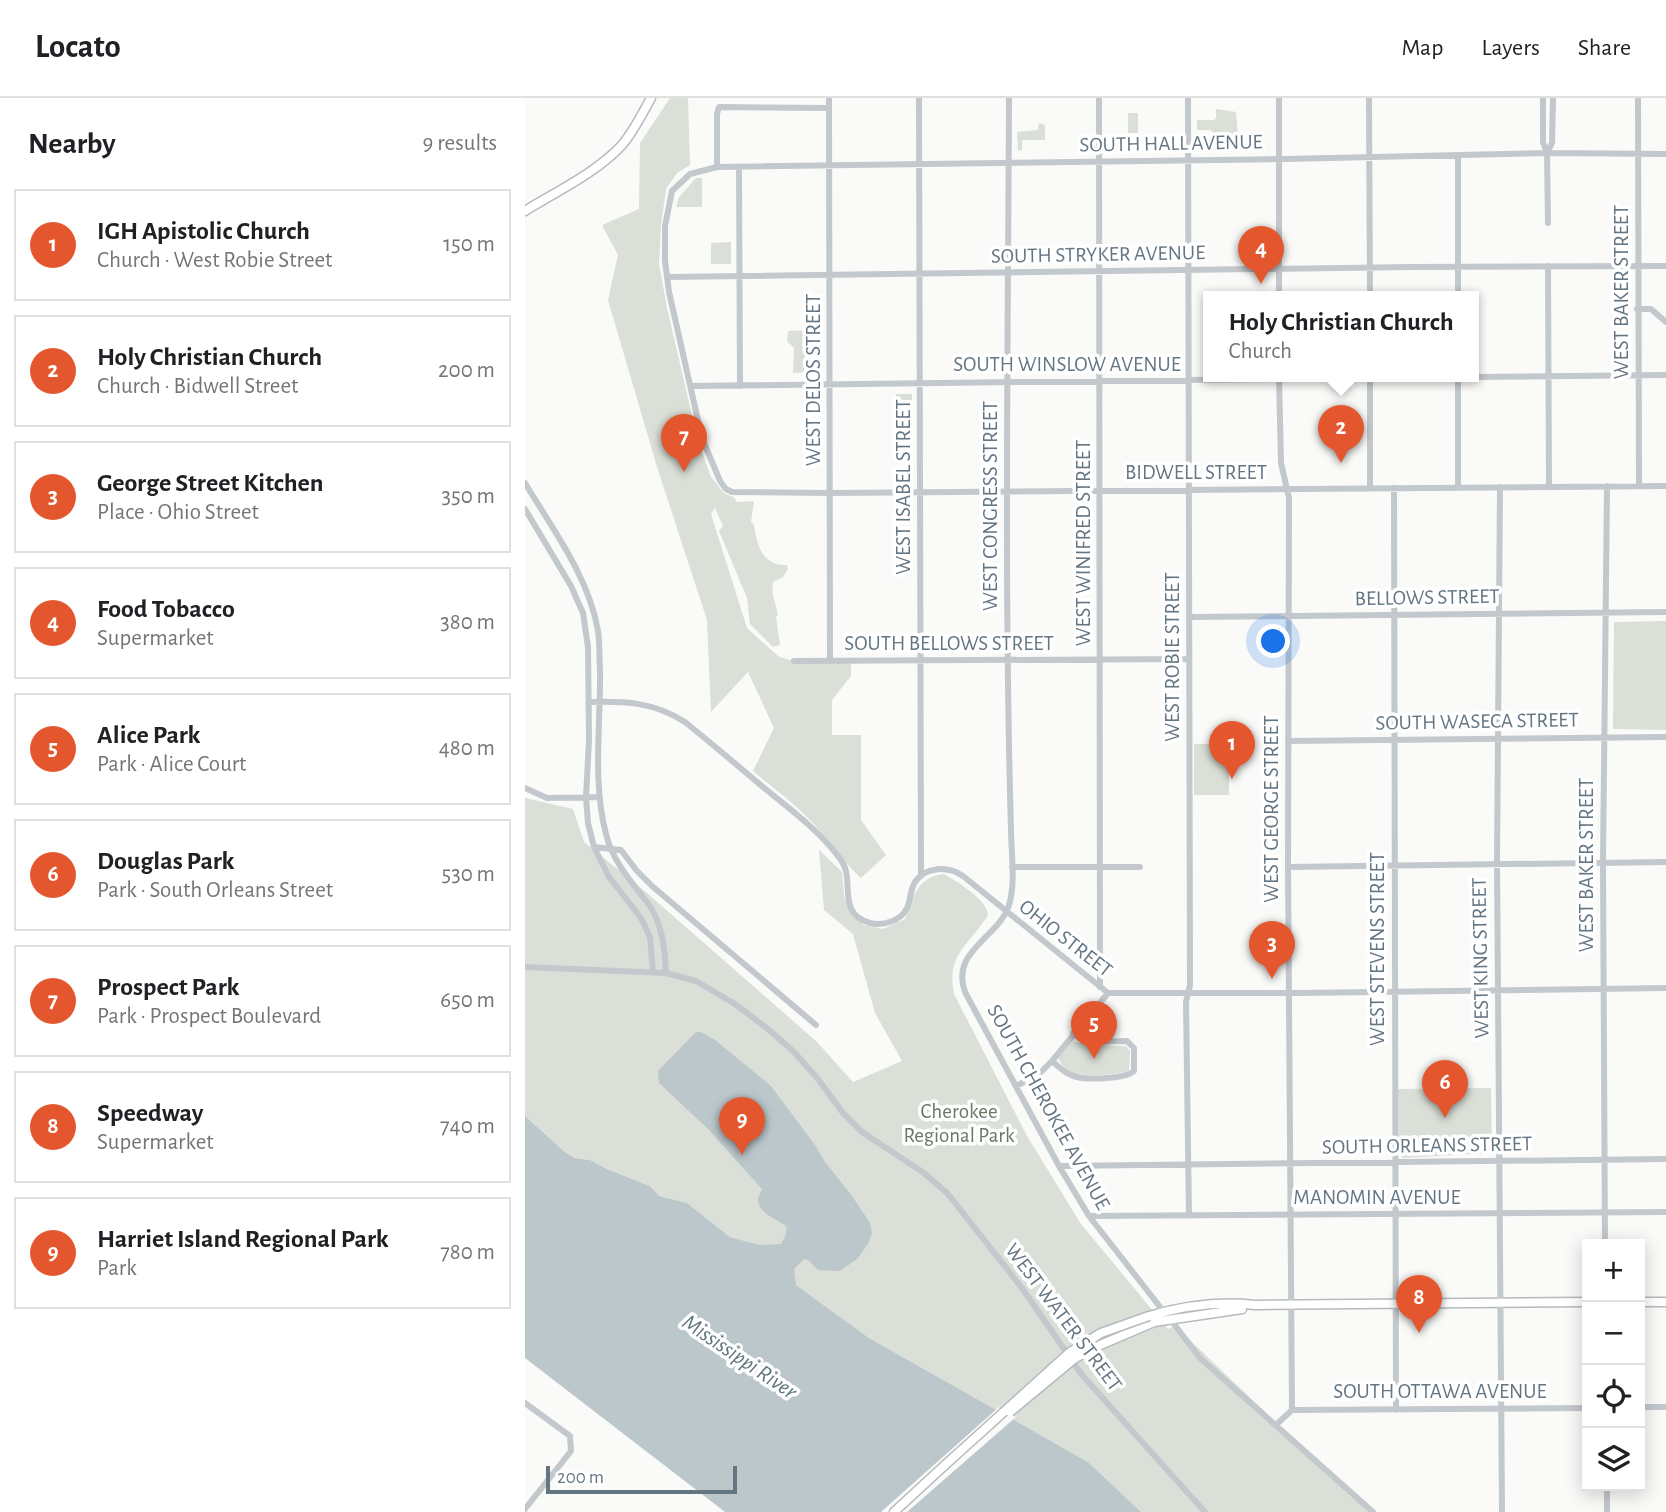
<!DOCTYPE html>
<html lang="en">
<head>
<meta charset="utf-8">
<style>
	body { margin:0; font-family:"Alegreya Sans",sans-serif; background:#f2f2f2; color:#202124 }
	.controls { position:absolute; right:21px; bottom:21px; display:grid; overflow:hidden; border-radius:0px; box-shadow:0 4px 18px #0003 }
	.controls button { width:63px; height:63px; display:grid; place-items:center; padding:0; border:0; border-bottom:2px solid #e0e0e0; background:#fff; color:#202124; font:35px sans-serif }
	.scale { position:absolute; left:21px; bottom:18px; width:191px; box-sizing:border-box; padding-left:7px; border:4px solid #657683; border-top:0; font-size:19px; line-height:24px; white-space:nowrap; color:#657683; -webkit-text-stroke:5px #fff; paint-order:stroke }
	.you { position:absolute; left:749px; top:544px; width:24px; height:24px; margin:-18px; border:5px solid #fff; border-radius:50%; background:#1a73e8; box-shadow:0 0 0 10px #1a73e833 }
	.badge { display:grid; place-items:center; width:46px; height:46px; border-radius:50%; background:#e4572e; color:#fff; font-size:23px; font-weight:700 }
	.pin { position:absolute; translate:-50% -58px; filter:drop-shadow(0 2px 4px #0008) }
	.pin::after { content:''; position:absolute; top:37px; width:24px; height:21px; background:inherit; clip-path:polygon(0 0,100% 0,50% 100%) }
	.popup { position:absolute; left:678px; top:193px; width:276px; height:91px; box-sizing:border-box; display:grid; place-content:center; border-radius:0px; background:#fff; filter:drop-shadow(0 2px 5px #0005); font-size:23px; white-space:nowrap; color:#757577 }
	.popup b { font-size:26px; color:#202124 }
	.popup::after { content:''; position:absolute; left:50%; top:100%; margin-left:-14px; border:14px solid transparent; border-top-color:#fff }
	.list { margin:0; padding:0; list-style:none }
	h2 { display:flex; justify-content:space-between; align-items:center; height:91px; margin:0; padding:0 28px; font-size:30px }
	h2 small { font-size:23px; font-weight:400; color:#757577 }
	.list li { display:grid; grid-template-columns:46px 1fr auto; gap:21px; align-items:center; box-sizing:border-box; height:112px; margin:0 14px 14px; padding:0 14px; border:2px solid #e0e0e0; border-radius:0px }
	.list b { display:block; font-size:26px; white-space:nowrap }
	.list p { margin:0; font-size:23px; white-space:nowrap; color:#757577 }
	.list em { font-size:23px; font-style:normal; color:#757577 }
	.icon { flex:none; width:38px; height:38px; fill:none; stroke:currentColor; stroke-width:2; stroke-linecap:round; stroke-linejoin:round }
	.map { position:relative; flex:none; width:1141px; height:1414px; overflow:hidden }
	header { display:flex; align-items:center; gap:42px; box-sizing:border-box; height:98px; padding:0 35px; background:#fff; border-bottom:2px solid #e0e0e0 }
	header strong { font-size:33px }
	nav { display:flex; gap:38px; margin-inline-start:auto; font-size:24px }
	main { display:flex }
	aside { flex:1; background:#fff }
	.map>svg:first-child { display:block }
	.green { fill:#dadfd7 }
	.water { fill:#bbc7cb }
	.pier { fill:#fafaf8 }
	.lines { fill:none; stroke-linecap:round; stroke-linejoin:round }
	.major-casing { stroke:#b5babe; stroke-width:11 }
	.minor { stroke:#c3c8cc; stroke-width:6 }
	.major { stroke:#fff; stroke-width:8 }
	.major-bridge-casing { stroke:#b5babe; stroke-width:11; stroke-linecap:butt }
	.major-bridge { stroke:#fff; stroke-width:8 }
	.labels { text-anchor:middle; stroke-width:7; stroke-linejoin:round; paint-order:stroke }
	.street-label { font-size:21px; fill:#657683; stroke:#fff }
	.park-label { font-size:21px; fill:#687a64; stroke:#fff }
	.water-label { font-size:23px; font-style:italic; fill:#60757c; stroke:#fff }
</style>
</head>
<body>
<header>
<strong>Locato</strong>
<nav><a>Map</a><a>Layers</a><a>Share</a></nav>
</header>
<main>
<aside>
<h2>Nearby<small>9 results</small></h2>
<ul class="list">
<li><span class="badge">1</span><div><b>IGH Apistolic Church</b><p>Church · West Robie Street</p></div><em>150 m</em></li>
<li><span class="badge">2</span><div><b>Holy Christian Church</b><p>Church · Bidwell Street</p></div><em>200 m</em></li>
<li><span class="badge">3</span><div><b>George Street Kitchen</b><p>Place · Ohio Street</p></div><em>350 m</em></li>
<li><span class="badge">4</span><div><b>Food Tobacco</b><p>Supermarket</p></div><em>380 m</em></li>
<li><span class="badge">5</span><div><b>Alice Park</b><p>Park · Alice Court</p></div><em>480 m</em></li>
<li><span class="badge">6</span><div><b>Douglas Park</b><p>Park · South Orleans Street</p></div><em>530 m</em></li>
<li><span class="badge">7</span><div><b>Prospect Park</b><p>Park · Prospect Boulevard</p></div><em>650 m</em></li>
<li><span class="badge">8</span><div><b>Speedway</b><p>Supermarket</p></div><em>740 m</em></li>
<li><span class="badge">9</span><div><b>Harriet Island Regional Park</b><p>Park</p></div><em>780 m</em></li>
</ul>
</aside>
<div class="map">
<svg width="1141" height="1414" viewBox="0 0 1141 1414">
	<rect width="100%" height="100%" fill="#fafaf8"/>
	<path class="green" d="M145,0H163L165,67L152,75L141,91L136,128L134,166L142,210L173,343L186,379L199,395L210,400L211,404L229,403L226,424L229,427C232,447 237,468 262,467L263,471L258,479L248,484C246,497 251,505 253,517L251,519L255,547L248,549L225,526L222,500L194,433L198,428L190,410L186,416L222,530L254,559L269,563H326V578L307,602V637H336V722L361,757L336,780C316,761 301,738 282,719C265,702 246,688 228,673L249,630L223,574L186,614L182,522L132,369L83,202L93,157L77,127L114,111L115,45Z
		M691,11L711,14L714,49H691L692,36H688L686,32H672V22H689L691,20Z
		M603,15H613V35H603Z
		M514,25L520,27V42H497V52L493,53L492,34L513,32Z
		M171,80H177V109H151L154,99Z
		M206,144V166H186V145Z
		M285,232L286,237H296V254L282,256L281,266L283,274L268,275L269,250L262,243L263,233Z
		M371,296H387V318H373L371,314Z
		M1141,523V632L1088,631L1089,524Z
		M669,646H711V666L704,667V697H669Z
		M0,700L48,711L59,744L122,795L291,943L328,984L377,963L350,915L328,836L299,812L294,752L317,774L319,798L325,813L339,827L358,831L380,821C389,798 392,779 419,776C431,783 463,802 463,817C444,848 421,855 429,896L502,1038L556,1126L643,1231L650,1228L845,1414H616L563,1364L344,1240L271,1187L235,1147L205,1139L162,1105L134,1098L125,1088L82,1071L65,1062L50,1060L41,1055L0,1018Z
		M547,943L563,947L601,948L605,953L604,972C596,977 557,979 548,975C541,972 535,966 533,959Z
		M966,990L967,1055L878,1060L874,1056L873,991Z"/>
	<path class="water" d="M171,934H176L190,942L246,988L290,1047L300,1064L327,1098L345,1125L347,1135L343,1146L332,1161L315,1173L293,1172L283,1162L279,1161L269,1171L271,1187L344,1240L563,1364L616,1414H200L0,1260V1018L41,1055L50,1060L65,1062L82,1071L125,1088L134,1098L162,1105L205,1139L235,1147L256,1146L260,1139L262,1129C254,1122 232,1115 233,1101C234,1097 236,1094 237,1091L183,1031L134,985L133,973Z"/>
	<path class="pier" d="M474,1309L491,1319L382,1414H356Z"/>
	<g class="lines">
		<defs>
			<path id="major" d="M0,113C32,93 71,75 97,47C109,33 117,16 126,0
				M1115,1204H1141
				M624,1218C658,1208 695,1203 730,1207L1062,1204
				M566,1251L629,1224L717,1211
				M369,1414L420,1367"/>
		</defs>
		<use href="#major" class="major-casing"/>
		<path class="minor" d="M304,0L305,563
			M394,0L396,778
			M484,0C483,244 479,488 486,732C486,755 491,784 484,807C474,840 423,853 441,896L534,1068L564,1118L639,1214
			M574,0L575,889
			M663,0L665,887L661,904L664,1118
			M754,0V199
			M844,0L845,199
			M1018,0V44L1022,55L1023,125
			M1113,0L1114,387
			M1022,55L1027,45L1028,0
			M1141,56L1022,55L761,61L192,69L165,76L147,93L140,128V163L144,194L177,340L195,383L201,391L207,394L305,395L1141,388
			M933,57V199
			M192,69V16L194,9L304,10
			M214,69L215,288
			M1023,168L1024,389
			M142,179L885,169L1141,168
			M1112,211H1126L1141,224
			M754,279L756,365L764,400L763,769L767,1312
			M933,279V390
			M949,279L1141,277
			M166,288L917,279
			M0,385C28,432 64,479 73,533C75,545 74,558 75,570C76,625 67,683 81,736C88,764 105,782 122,804C137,824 140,850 141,875
			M975,389L972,764L977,1414
			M845,390V279
			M869,390L871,1312
			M0,411L46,488L58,515L63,549L64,643L61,699L63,725L69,749L84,779L116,820L125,839L128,874
			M664,519L1141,514
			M269,563L664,561
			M64,604C100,603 129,604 160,624C186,645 212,667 238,689C265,711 295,733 316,762C331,782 310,815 345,825C358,828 376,823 382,810C386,801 385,792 390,784C401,768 423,768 438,778L583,895H773L1141,890
			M763,643L1141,639
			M0,690L22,700L75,699
			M69,749L96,752L112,773L127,788L291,927
			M487,769H615
			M763,769L1141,764
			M0,869L141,875L171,883L210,906L243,931L269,954L293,981L318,1015L337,1034L399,1075L423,1096L497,1190L557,1277L680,1414
			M527,963C533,968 539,974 546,977C558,983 600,981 609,973V950L602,943L563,944L557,942L548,935
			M491,988L513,977L527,963L583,895
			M534,1068L1141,1061
			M564,1118L1141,1114
			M1080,1146L1078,765L1082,388
			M645,1221L675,1260L848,1414
			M0,1305L45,1338L46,1353L0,1411
			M1115,1309H1141
			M767,1312L1062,1310
			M752,1326L767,1312
			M1082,1388V1414"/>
		<use href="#major" class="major"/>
		<defs>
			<path id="major-bridge" d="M485,1314L549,1261L566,1251
				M420,1367L544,1255L576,1235L624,1218"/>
		</defs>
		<use href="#major-bridge" class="major-bridge-casing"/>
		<use href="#major-bridge" class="major-bridge"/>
	</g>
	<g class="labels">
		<g class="street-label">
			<text transform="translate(646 45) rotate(-1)" y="7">SOUTH HALL AVENUE</text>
			<text transform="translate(573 156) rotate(-1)" y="7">SOUTH STRYKER AVENUE</text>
			<text transform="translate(1096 194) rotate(-90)" y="7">WEST BAKER STREET</text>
			<text x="542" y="273">SOUTH WINSLOW AVENUE</text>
			<text transform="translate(288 282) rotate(-90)" y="7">WEST DELOS STREET</text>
			<text x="671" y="381">BIDWELL STREET</text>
			<text transform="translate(378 389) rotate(-90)" y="7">WEST ISABEL STREET</text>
			<text transform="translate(465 408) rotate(-90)" y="7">WEST CONGRESS STREET</text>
			<text transform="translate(558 445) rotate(-90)" y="7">WEST WINIFRED STREET</text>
			<text transform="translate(902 499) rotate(-1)" y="7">BELLOWS STREET</text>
			<text x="424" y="552">SOUTH BELLOWS STREET</text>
			<text transform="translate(647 559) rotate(-90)" y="7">WEST ROBIE STREET</text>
			<text transform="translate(952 623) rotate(-1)" y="7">SOUTH WASECA STREET</text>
			<text transform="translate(746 711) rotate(-90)" y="7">WEST GEORGE STREET</text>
			<text transform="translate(1061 767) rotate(-90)" y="7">WEST BAKER STREET</text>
			<text transform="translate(541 840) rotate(38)" y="7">OHIO STREET</text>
			<text transform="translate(852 851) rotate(-90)" y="7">WEST STEVENS STREET</text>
			<text transform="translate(955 860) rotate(-91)" y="7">WEST KING STREET</text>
			<text transform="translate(524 1009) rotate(61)" y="7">SOUTH CHEROKEE AVENUE</text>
			<text transform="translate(902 1047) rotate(-1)" y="7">SOUTH ORLEANS STREET</text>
			<text x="852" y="1106">MANOMIN AVENUE</text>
			<text transform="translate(539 1219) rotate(53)" y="7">WEST WATER STREET</text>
			<text x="915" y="1300">SOUTH OTTAWA AVENUE</text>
		</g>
		<g class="park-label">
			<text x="434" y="1020">Cherokee<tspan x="434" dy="24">Regional Park</tspan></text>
		</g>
		<g class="water-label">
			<text transform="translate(215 1258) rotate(34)" y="8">Mississippi River</text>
		</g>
	</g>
</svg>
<div class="controls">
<button>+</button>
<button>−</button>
<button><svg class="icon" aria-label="locate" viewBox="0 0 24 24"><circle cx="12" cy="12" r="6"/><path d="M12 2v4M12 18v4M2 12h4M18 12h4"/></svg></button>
<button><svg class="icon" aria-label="layers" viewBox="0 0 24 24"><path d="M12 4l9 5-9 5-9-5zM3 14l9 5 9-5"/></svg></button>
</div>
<div class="scale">200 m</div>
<div class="you"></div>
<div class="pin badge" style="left:707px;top:681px">1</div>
<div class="pin badge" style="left:816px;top:365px">2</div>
<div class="popup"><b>Holy Christian Church</b>Church</div>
<div class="pin badge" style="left:747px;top:881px">3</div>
<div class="pin badge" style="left:736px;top:186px">4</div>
<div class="pin badge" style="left:569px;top:961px">5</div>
<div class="pin badge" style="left:920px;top:1020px">6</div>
<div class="pin badge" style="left:159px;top:374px">7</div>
<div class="pin badge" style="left:894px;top:1235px">8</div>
<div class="pin badge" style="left:217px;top:1057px">9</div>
</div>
</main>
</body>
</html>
